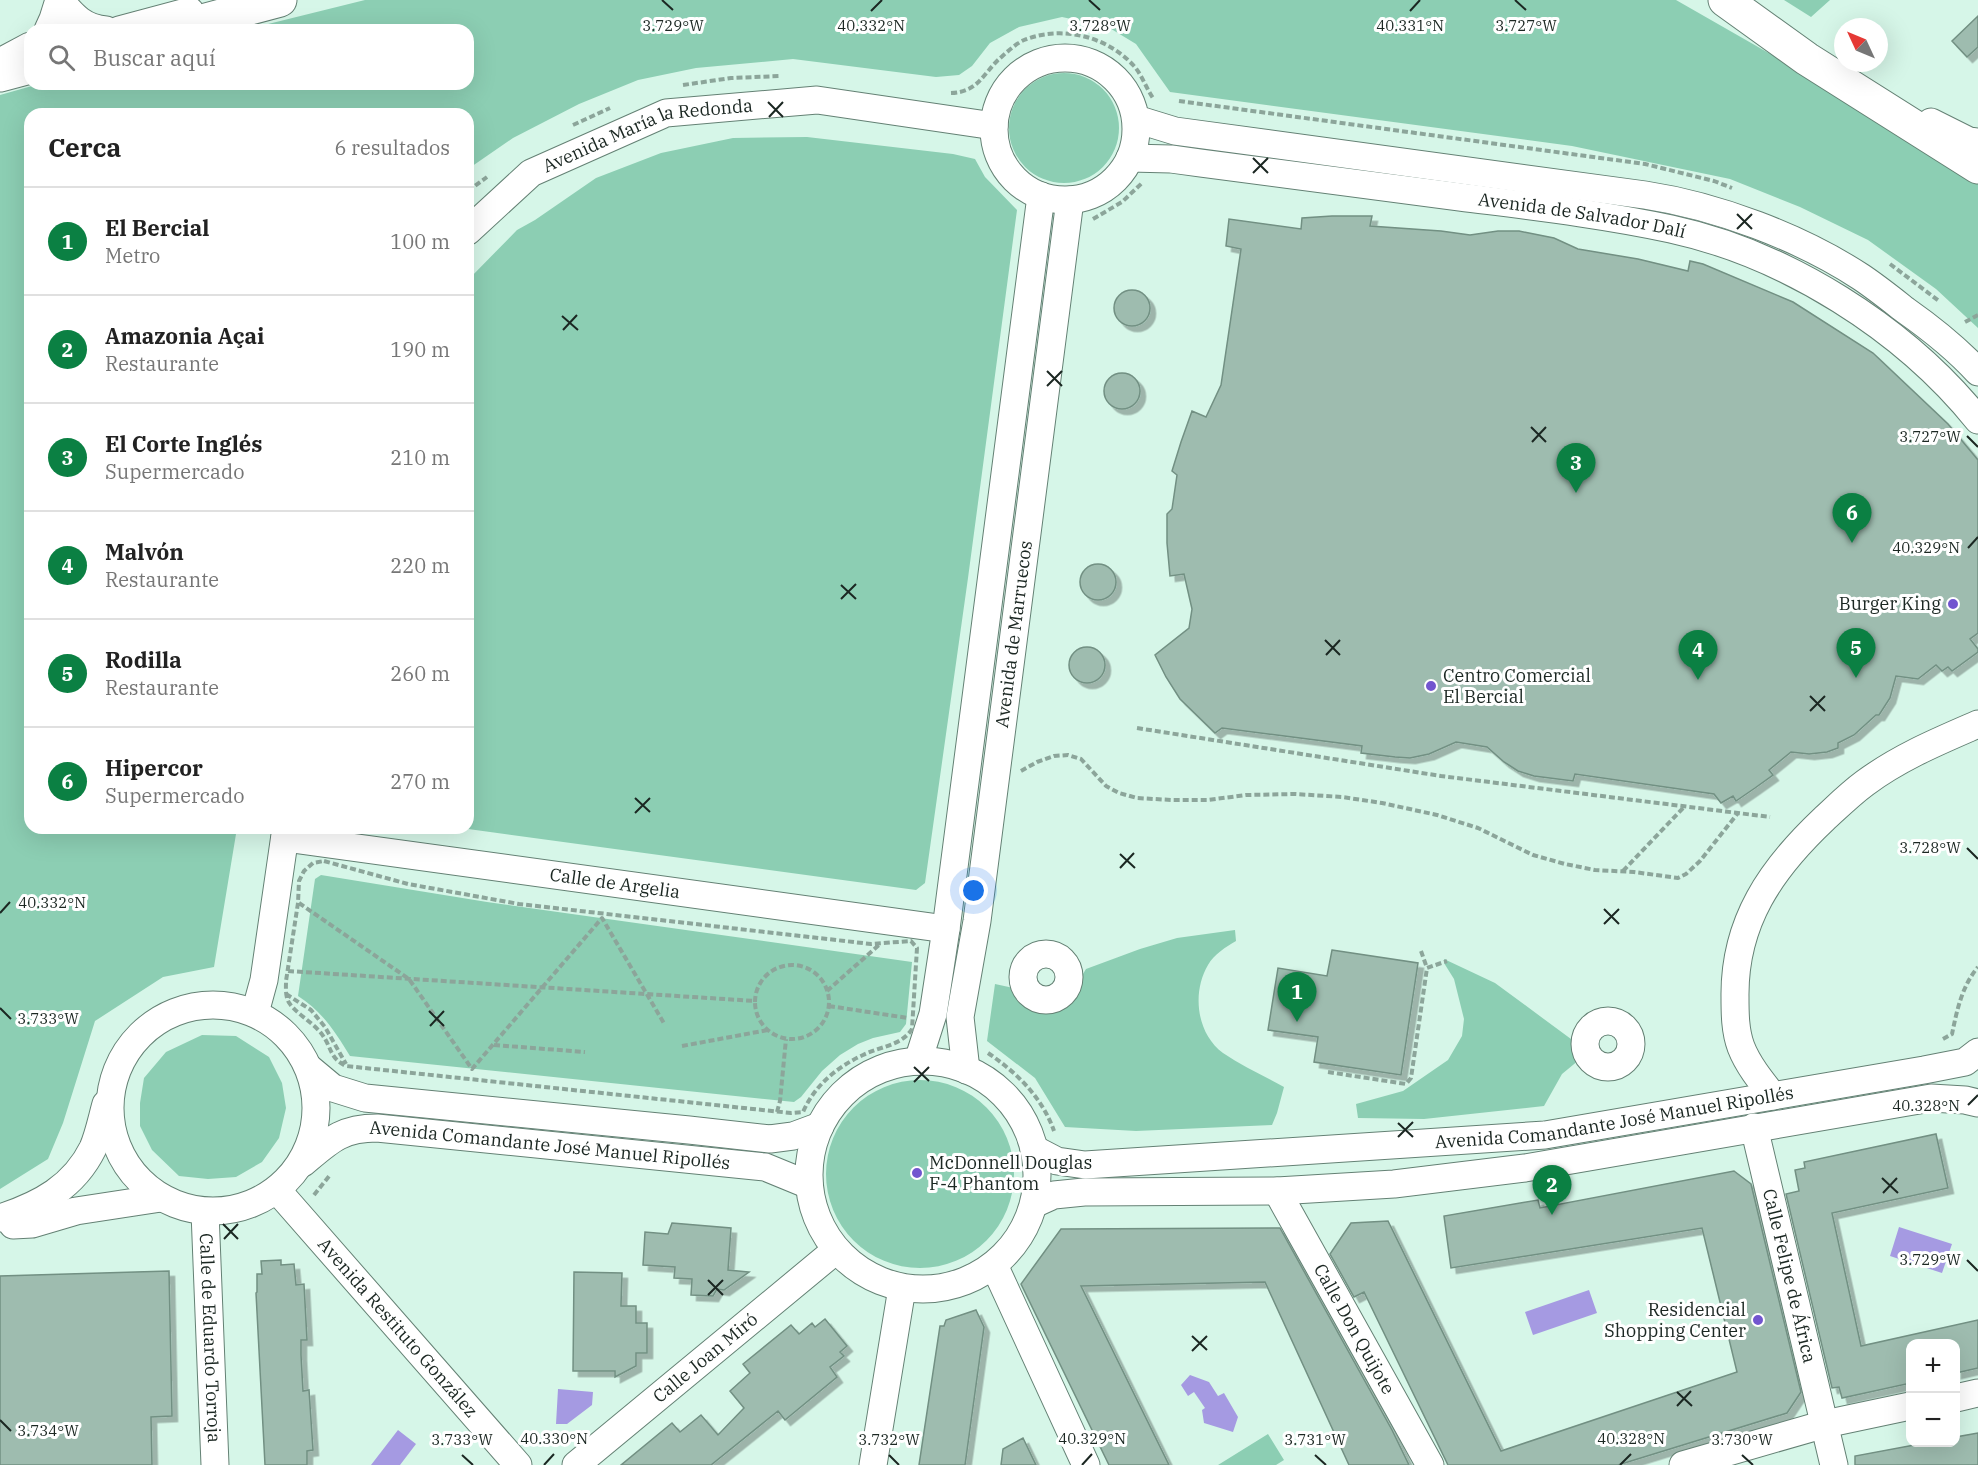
<!DOCTYPE html>
<html lang="es">
<head>
<meta charset="utf-8">
<style>
	body { margin:0; font-family:"IBM Plex Serif",serif; background:#f2f2f2; color:#222 }
	.controls { position:absolute; right:18px; bottom:18px; display:grid; overflow:hidden; border-radius:12px; box-shadow:0 6px 24px #0002 }
	.controls button { width:54px; height:54px; display:grid; place-items:center; padding:0; border:0; border-bottom:2px solid #e0e0e0; background:#fff; color:#222; font:30px sans-serif }
	.compass { position:absolute; left:1834px; top:18px; width:54px; height:54px; border-radius:50%; background:#fff; box-shadow:0 6px 24px #0002; rotate:314deg }
	.you { position:absolute; left:974px; top:891px; width:21px; height:21px; margin:-15px; border:4px solid #fff; border-radius:50%; background:#1a73e8; box-shadow:0 0 0 9px #1a73e833 }
	.badge { display:grid; place-items:center; width:39px; height:39px; border-radius:50%; background:#0b8043; color:#fff; font-size:20px; font-weight:700 }
	.pin { position:absolute; translate:-50% -50px; filter:drop-shadow(0 2px 3px #0008) }
	.pin::after { content:''; position:absolute; top:32px; width:21px; height:18px; background:inherit; clip-path:polygon(0 0,100% 0,50% 100%) }
	.list { margin:0; padding:0; list-style:none }
	h2 { display:flex; justify-content:space-between; align-items:center; height:78px; margin:0; padding:0 24px; font-size:26px }
	h2 small { font-size:20px; font-weight:400; color:#767676 }
	.list li { display:grid; grid-template-columns:39px 1fr auto; gap:18px; align-items:center; box-sizing:border-box; height:108px; padding:0 24px; border-top:2px solid #e0e0e0 }
	.list b { display:block; font-size:22px; white-space:nowrap }
	.list p { margin:0; font-size:20px; white-space:nowrap; color:#767676 }
	.list em { font-size:20px; font-style:normal; color:#767676 }
	.icon { flex:none; width:33px; height:33px; fill:none; stroke:currentColor; stroke-width:2; stroke-linecap:round; stroke-linejoin:round }
	.map { position:relative; flex:none; width:1978px; height:1465px; overflow:hidden }
	.search { position:absolute; background:#fff; box-shadow:0 6px 24px #0002; left:24px; top:24px; width:450px; height:66px; display:flex; align-items:center; gap:15px; box-sizing:border-box; padding:0 21px; border-radius:18px; color:#767676; font-size:22px }
	.panel { position:absolute; background:#fff; box-shadow:0 6px 24px #0002; left:24px; top:108px; width:450px; height:726px; border-radius:18px }
	.map>svg:first-child { display:block }
	.green { fill:#8cceb3 }
	.water { fill:#a59ae2 }
	.building { fill:#9ebcaf; stroke:#729083; stroke-width:1.5; filter:url(#shadow) }
	.lines { fill:none; stroke-linecap:round; stroke-linejoin:round }
	.minor-casing { stroke:#648174; stroke-width:29 }
	.highway-casing { stroke:#648174; stroke-width:35 }
	.path { stroke:#8ca59a; stroke-width:4; stroke-dasharray:6 3; stroke-linecap:butt }
	.minor { stroke:#fff; stroke-width:27 }
	.highway { stroke:#fff; stroke-width:33 }
	.ticks { fill:none; stroke:#1b2722; stroke-width:2 }
	.poi-dot { fill:#7255cf; stroke:#fff; stroke-width:2 }
	.labels { text-anchor:middle; stroke-width:6; stroke-linejoin:round; paint-order:stroke }
	.street-label { font-size:18px; fill:#1b2722; stroke:#fff }
	.poi-label { font-size:18px; fill:#1b2722; stroke:#fff; text-anchor:end }
	.ticks-label { font-size:15px; text-anchor:middle; fill:#1b2722; stroke:#fff; stroke-width:6; stroke-linejoin:round; paint-order:stroke }
</style>
</head>
<body>
<div class="map">
<svg width="1978" height="1465" viewBox="0 0 1978 1465">
	<defs>
		<filter id="shadow"><feDropShadow dx="5.5" dy="5.5" stdDeviation="0" flood-color="#0004"/></filter>
	</defs>
	<rect width="100%" height="100%" fill="#d6f6e8"/>
	<path class="green" d="M365,0H1676L1795,68L1978,182V328L1936,289L1868,240L1800,207L1730,179L1572,146L1170,92L1136,44L1108,27L1062,17L1019,27L990,43L972,66L959,75L936,77L793,59L696,68L638,80L579,104L513,138L468,169V114H30V828H237L214,967L163,977L95,1021L63,1123L48,1159L0,1189V95L39,84H468V30H244Z
		M1784,0H1830L1811,17Z
		M1009 128a55 55 0 1 1 110 0a55 55 0 1 1-110 0Z
		M807,137L953,154L975,159L985,177L1017,210L968,578L925,883L916,890L461,828H468V280L517,230L535,220L596,178L661,153L733,138Z
		M321,875L487,902L912,962L906,1024L900,1032L873,1038L858,1044L840,1055L822,1071L801,1097L794,1102L350,1056C336,1033 322,1011 298,996L315,879Z
		M1235,930L1236,941C1226,947 1214,954 1208,965C1192,992 1196,1033 1223,1053C1242,1066 1264,1076 1284,1087L1277,1113L1272,1125L1136,1131L1065,1127L1035,1078L987,1041L995,984L1018,989L1032,1003L1057,1004L1069,997L1086,969L1140,949L1177,938Z
		M1444,959L1495,983L1571,1039L1579,1060L1562,1074L1544,1106L1424,1119L1358,1118L1356,1104L1403,1091L1448,1060L1462,1036L1464,1019L1454,979L1444,963Z
		M202,1035L236,1036L269,1057L282,1083L286,1108L279,1138L262,1162L236,1177L208,1179L179,1176L152,1150L140,1126V1103L144,1078L166,1052Z
		M826 1174a94 94 0 1 1 188 0a94 94 0 1 1-188 0Z
		M1268,1434L1284,1460L1276,1465H1218Z"/>
	<path class="water" d="M1899,1227L1952,1244L1942,1273L1890,1256Z
		M1589,1290L1597,1313L1533,1335L1525,1312Z
		M1190,1375L1209,1382L1218,1396L1224,1393L1238,1417L1233,1432L1204,1423L1202,1410L1205,1408L1194,1392L1188,1396L1181,1385Z
		M558,1389L593,1392L592,1405L567,1424H556Z
		M398,1430L416,1444L400,1465H371Z"/>
	<path class="building" d="M1978,16V47L1967,57L1952,41Z
		M1332,216H1372L1370,226L1441,231L1470,235L1498,231H1519L1554,238L1578,249L1638,259L1688,271L1690,261L1703,264L1793,302L1873,353L1948,424L1978,460V633L1970,639L1978,649V652L1952,671L1948,667L1942,671L1936,665L1918,679L1896,676L1890,698L1879,715H1876L1854,735L1838,743V748L1827,752L1809,754L1791,752L1769,770L1773,775L1755,788L1736,801L1733,796L1721,803L1714,794L1575,774L1573,781L1534,776L1518,771L1504,762L1487,747L1456,742L1429,754L1410,758L1395,757L1361,753L1362,746L1222,728L1215,733L1180,699L1166,677L1155,655L1189,628L1192,609L1184,574L1170,576L1167,543V514L1172,509L1177,475L1172,471L1181,442L1192,411L1206,417L1221,385L1241,249L1226,246L1229,219L1301,229L1302,218Z
		M1114 308a18 18 0 1 1 36 0a18 18 0 1 1-36 0Z
		M1104 391a18 18 0 1 1 36 0a18 18 0 1 1-36 0Z
		M1080 582a18 18 0 1 1 36 0a18 18 0 1 1-36 0Z
		M1069 665a18 18 0 1 1 36 0a18 18 0 1 1-36 0Z
		M1332,950L1418,963L1401,1075L1314,1062L1318,1037L1268,1030L1278,968L1327,976Z
		M1936,1134L1948,1188L1832,1213L1861,1346L1978,1320V1368L1956,1373V1344H1911V1383L1842,1398L1839,1387L1832,1388L1786,1194L1799,1191L1795,1170L1805,1168L1804,1162Z
		M1734,1171L1751,1184L1801,1392L1787,1413L1618,1465H1448L1364,1292L1354,1297L1330,1254L1351,1223L1388,1221L1501,1451L1737,1372L1702,1228L1451,1268L1444,1216L1538,1200L1540,1208Z
		M672,1223L731,1228L728,1270L749,1272L724,1290L717,1289L713,1296L691,1295L692,1279L674,1278L675,1267L643,1265L645,1232L668,1234Z
		M1280,1228L1392,1430L1409,1465H1349L1265,1282L1081,1286L1169,1465H1109L1021,1284L1061,1229Z
		M281,1260V1265L294,1264L296,1285L304,1284L307,1340H301V1355L303,1391L309,1390L313,1450L307,1451V1465H265L256,1293L257,1292V1274H262L261,1261Z
		M169,1271L172,1416L151,1417L152,1465H0V1276Z
		M574,1272L622,1273L621,1306H636V1323H647V1353H636V1366L615,1377V1371H573Z
		M976,1310L984,1327L965,1465H919L940,1326H944L946,1320Z
		M825,1319L847,1346L840,1352L844,1356L830,1367L837,1377L785,1420L778,1411L711,1465H621L672,1423L680,1432L701,1415L718,1435L744,1408L730,1391L750,1373L743,1364L791,1325L799,1334L812,1323L815,1327Z
		M1978,1433V1465H1855V1456L1925,1443H1956V1437Z
		M1023,1438L1036,1465H1001L1003,1449Z"/>
	<g class="lines">
		<defs>
			<g id="minor">
				<path d="M60,0C74,17 84,28 106,30"/>
				<path d="M48,30L53,19L59,0"/>
				<path d="M119,30L190,11"/>
				<circle cx="1065" cy="129" r="71"/>
				<path d="M0,62L30,46"/>
				<path d="M1136,119L1175,131L1645,195C1717,206 1800,237 1861,277C1876,287 1891,299 1905,310C1932,329 1956,348 1978,372"/>
				<path d="M1931,122L1969,141L1978,142"/>
				<path id="s1" d="M1130,158L1171,159C1267,172 1363,184 1460,197C1530,206 1601,214 1671,229C1786,254 1904,328 1978,420"/>
				<path id="s2" d="M468,231L531,173L666,113L817,100L994,126"/>
				<path id="s3" d="M285,838L946,929"/>
				<circle cx="1046" cy="977" r="23"/>
				<circle cx="213" cy="1108" r="103"/>
				<path d="M255,1013L264,980L286,828"/>
				<circle cx="1608" cy="1044" r="23"/>
				<path d="M918,1061L933,1014L946,929L1041,196"/>
				<circle cx="923" cy="1175" r="114"/>
				<path d="M309,1068L333,1088L365,1098L689,1130L770,1139L793,1136L820,1126"/>
				<path id="s4" d="M966,1070L960,1017L977,921L1070,200"/>
				<path d="M1773,1096C1761,1081 1748,1065 1741,1047C1735,1031 1735,1013 1735,997C1734,922 1771,869 1824,819C1837,807 1850,794 1865,783C1900,757 1939,741 1978,724"/>
				<path id="s5" d="M1754,1127L1834,1465"/>
				<path id="s6" d="M1034,1149L1057,1161L1085,1165L1545,1135L1924,1070L1965,1062L1978,1052"/>
				<path id="s7" d="M303,1163C329,1141 341,1128 377,1128L765,1167L809,1185"/>
				<path id="s8" d="M277,1190L518,1465"/>
				<path id="s9" d="M1277,1191L1430,1465"/>
				<path d="M1034,1204L1054,1195L1084,1192L1277,1191L1394,1184L1525,1168L1931,1098L1965,1100L1978,1103"/>
				<path id="s10" d="M205,1212L215,1465"/>
				<path d="M0,1218C40,1205 74,1187 93,1148C99,1134 102,1118 106,1104"/>
				<path d="M13,1225L32,1224L76,1211L161,1198"/>
				<path d="M994,1265L1086,1465"/>
				<path d="M1956,1398L1978,1393"/>
				<path id="s11" d="M576,1465L836,1250"/>
				<path d="M873,1465L902,1288"/>
				<path d="M1683,1465L1825,1424L1910,1406"/>
			</g>
			<path id="highway" d="M1725,0L1807,59L1978,167
				M169,30L280,0
				M0,75L30,67"/>
		</defs>
		<use href="#minor" class="minor-casing"/>
		<use href="#highway" class="highway-casing"/>
		<path class="path" d="M683,85L731,78L780,76
			M951,93C977,92 982,76 998,60C1005,54 1015,44 1024,40C1062,25 1107,36 1134,66C1142,75 1146,88 1153,98
			M1179,101L1645,164L1714,181L1732,188
			M573,125L610,108
			M468,191L487,177
			M1093,219L1122,202L1142,183
			M1890,264L1939,301
			M1965,322L1978,315
			M1137,728L1441,776L1770,817
			M1021,771L1037,762L1054,756L1068,755L1081,759L1106,786L1119,793L1137,798L1172,800H1208L1246,795L1295,794L1342,797L1382,803L1437,815L1478,828L1533,855L1565,864L1595,870L1634,872L1678,878L1686,874L1700,861L1738,813
			M324,861L408,884L519,904L871,944L911,941L917,948L912,1029C901,1046 881,1046 863,1055C837,1067 815,1085 803,1112L791,1113L346,1066C329,1058 332,1047 321,1033C312,1022 296,1013 290,1004C285,998 286,988 286,981L298,903L299,881L304,871L313,863Z
			M1623,871L1684,807
			M299,903L409,979L472,1069L602,918L665,1025
			M1421,951L1427,968
			M755 1002a37 37 0 1 1 74 0a37 37 0 1 1-74 0Z
			M288,971L755,1001
			M827,991L880,944
			M286,994L311,1010L325,1027L346,1064
			M829,1006L908,1018
			M1943,1039L1952,1034C1957,1010 1962,986 1978,967
			M494,1045L585,1052
			M682,1046L768,1030
			M988,1053C1017,1073 1042,1097 1054,1131
			M1328,1072L1406,1084L1411,1078L1427,968L1447,961
			M777,1112L780,1101L786,1039
			M314,1195L330,1175"/>
		<use href="#minor" class="minor"/>
		<use href="#highway" class="highway"/>
	</g>
	<path class="ticks" d="M662,0L673,10M1089,0L1100,10M1515,0L1526,10M871,11L882,0M1410,11L1420,0M768,102L783,117M769,117L783,102M1253,158L1268,173M1253,173L1268,158M1737,214L1752,229M1737,229L1752,214M562,316L578,330M563,330L577,315M1047,371L1062,386M1047,386L1062,371M1531,427L1546,442M1967,436L1978,447M1532,442L1546,427M1968,548L1978,537M841,585L856,599M841,599L856,584M1325,640L1340,655M1326,655L1340,640M1810,696L1825,711M1810,711L1825,696M635,798L650,812M635,813L650,798M1967,848L1978,859M1120,854L1135,868M1120,868L1134,853M1604,909L1619,924M0,913L10,902M1604,924L1619,909M0,1008L11,1019M429,1011L444,1026M430,1026L444,1011M914,1067L929,1081M914,1082L929,1067M1968,1105L1978,1095M1398,1123L1413,1137M1398,1137L1413,1122M1882,1178L1898,1193M1883,1193L1897,1178M223,1224L238,1239M224,1239L238,1224M1967,1260L1978,1271M708,1280L723,1295M708,1295L723,1280M1192,1336L1207,1350M1192,1351L1207,1336M1677,1392L1692,1406M1677,1406L1691,1391M0,1420L11,1431M462,1455L473,1465M889,1455L899,1465M1315,1455L1326,1465M1742,1455L1753,1465M544,1465L554,1454M1082,1465L1092,1454M1620,1465L1631,1454"/>
	<g class="poi-dot">
		<circle cx="1953" cy="604" r="6"/>
		<circle cx="1431" cy="686" r="6"/>
		<circle cx="917" cy="1173" r="6"/>
		<circle cx="1758" cy="1320" r="6"/>
	</g>
	<g class="labels">
		<g class="street-label">
			<text dy="6" stroke="none"><textPath href="#s2" startOffset="210">Avenida María la Redonda</textPath></text>
			<text dy="6" stroke="none"><textPath href="#s1" startOffset="456">Avenida de Salvador Dalí</textPath></text>
			<text dy="6" stroke="none"><textPath href="#s4" startOffset="440">Avenida de Marruecos</textPath></text>
			<text dy="6" stroke="none"><textPath href="#s3" startOffset="333">Calle de Argelia</textPath></text>
			<text dy="6" stroke="none"><textPath href="#s6" startOffset="586">Avenida Comandante José Manuel Ripollés</textPath></text>
			<text dy="6" stroke="none"><textPath href="#s7" startOffset="258">Avenida Comandante José Manuel Ripollés</textPath></text>
			<text dy="6" stroke="none"><textPath href="#s5" startOffset="153">Calle Felipe de África</textPath></text>
			<text dy="6" stroke="none"><textPath href="#s8" startOffset="183">Avenida Restituto González</textPath></text>
			<text dy="6" stroke="none"><textPath href="#s9" startOffset="158">Calle Don Quijote</textPath></text>
			<text dy="6" stroke="none"><textPath href="#s10" startOffset="126">Calle de Eduardo Torroja</textPath></text>
			<text dy="6" stroke="none"><textPath href="#s11" startOffset="168">Calle Joan Miró</textPath></text>
		</g>
		<g class="poi-label">
			<text x="1941" y="610">Burger King</text>
			<text x="1443" y="682" text-anchor="start">Centro Comercial<tspan x="1443" dy="21">El Bercial</tspan></text>
			<text x="929" y="1169" text-anchor="start">McDonnell Douglas<tspan x="929" dy="21">F-4 Phantom</tspan></text>
			<text x="1746" y="1316">Residencial<tspan x="1746" dy="21">Shopping Center</tspan></text>
		</g>
	</g>
	<g class="ticks-label">
		<text x="673" y="31">3.729°W</text>
		<text x="1100" y="31">3.728°W</text>
		<text x="1526" y="31">3.727°W</text>
		<text x="871" y="31">40.332°N</text>
		<text x="1410" y="31">40.331°N</text>
		<text x="1930" y="442">3.727°W</text>
		<text x="1926" y="553">40.329°N</text>
		<text x="1930" y="853">3.728°W</text>
		<text x="52" y="908">40.332°N</text>
		<text x="48" y="1024">3.733°W</text>
		<text x="1926" y="1111">40.328°N</text>
		<text x="1930" y="1265">3.729°W</text>
		<text x="48" y="1436">3.734°W</text>
		<text x="554" y="1444">40.330°N</text>
		<text x="1092" y="1444">40.329°N</text>
		<text x="1631" y="1444">40.328°N</text>
		<text x="462" y="1445">3.733°W</text>
		<text x="889" y="1445">3.732°W</text>
		<text x="1315" y="1445">3.731°W</text>
		<text x="1742" y="1445">3.730°W</text>
	</g>
</svg>
<div class="controls">
<button>+</button>
<button>−</button>
</div>
<svg class="compass" viewBox="-18 -18 36 36"><path d="M0-13l5 13h-10z" fill="#e53935"/><path d="M0 13l5-13h-10z" fill="#767676"/></svg>
<div class="you"></div>
<div class="pin badge" style="left:1297px;top:1022px">1</div>
<div class="pin badge" style="left:1552px;top:1215px">2</div>
<div class="pin badge" style="left:1576px;top:493px">3</div>
<div class="pin badge" style="left:1698px;top:680px">4</div>
<div class="pin badge" style="left:1856px;top:678px">5</div>
<div class="pin badge" style="left:1852px;top:543px">6</div>
<div class="search"><svg class="icon" aria-label="search" viewBox="0 0 24 24"><circle cx="10" cy="10" r="6"/><path d="M15 15l6 6"/></svg>Buscar aquí</div>
<section class="panel">
<h2>Cerca<small>6 resultados</small></h2>
<ul class="list">
<li><span class="badge">1</span><div><b>El Bercial</b><p>Metro</p></div><em>100 m</em></li>
<li><span class="badge">2</span><div><b>Amazonia Açai</b><p>Restaurante</p></div><em>190 m</em></li>
<li><span class="badge">3</span><div><b>El Corte Inglés</b><p>Supermercado</p></div><em>210 m</em></li>
<li><span class="badge">4</span><div><b>Malvón</b><p>Restaurante</p></div><em>220 m</em></li>
<li><span class="badge">5</span><div><b>Rodilla</b><p>Restaurante</p></div><em>260 m</em></li>
<li><span class="badge">6</span><div><b>Hipercor</b><p>Supermercado</p></div><em>270 m</em></li>
</ul>
</section>
</div>
</body>
</html>
